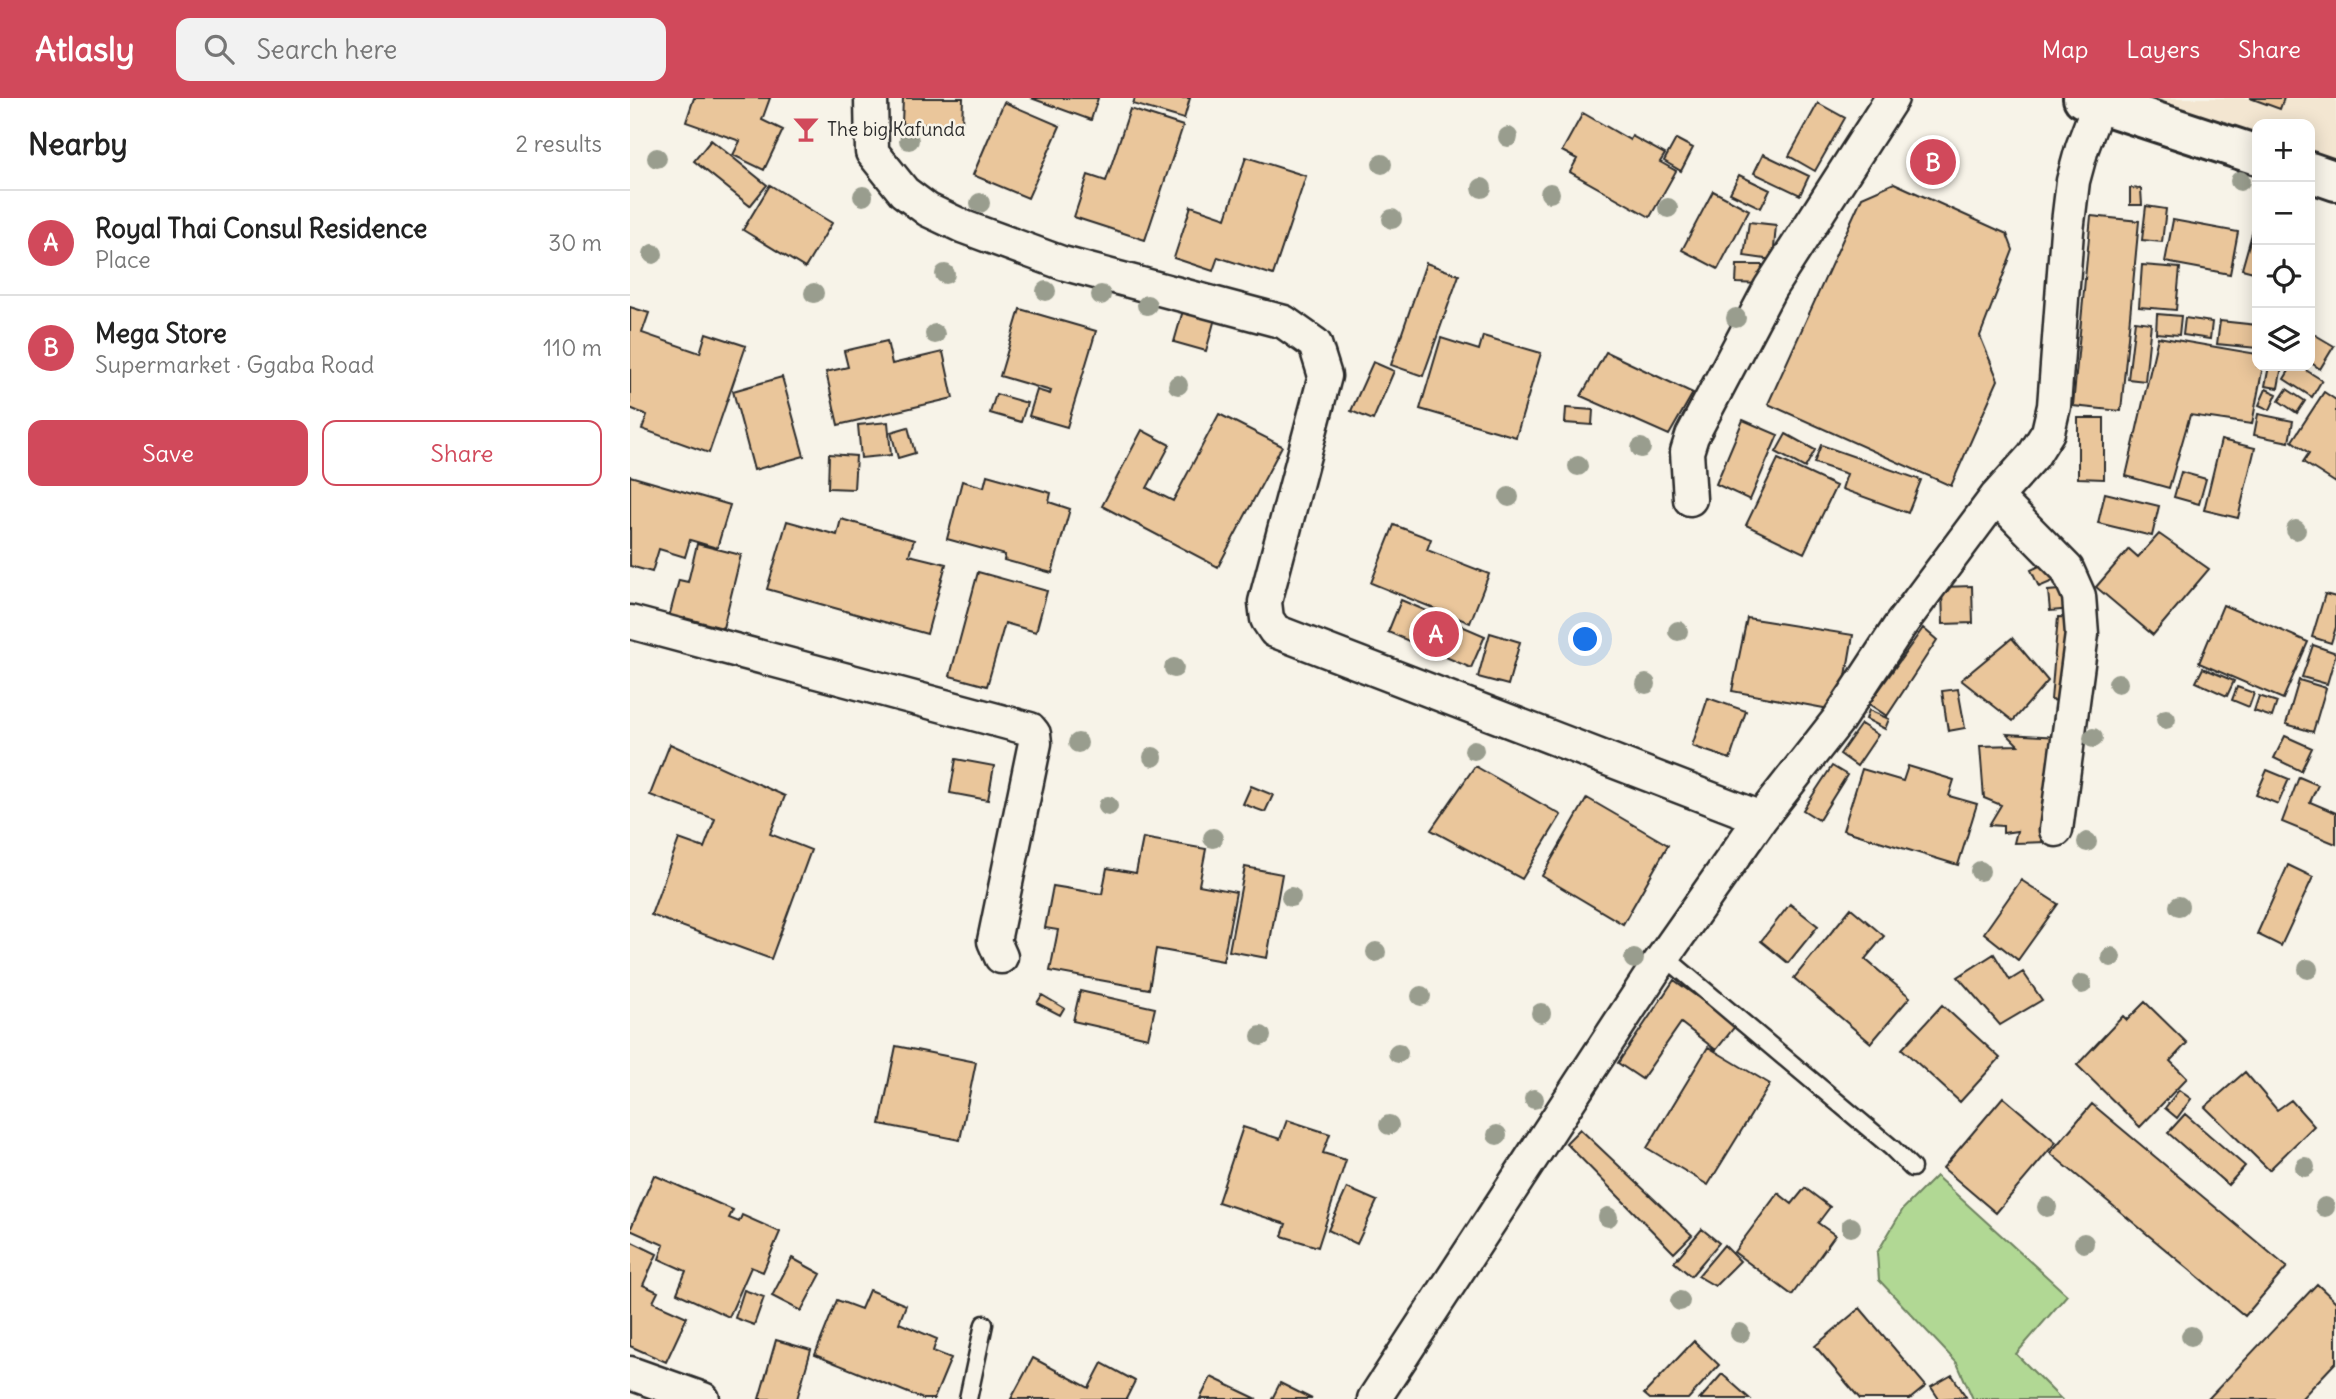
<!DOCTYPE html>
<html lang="en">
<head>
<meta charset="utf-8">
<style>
	body { margin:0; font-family:Delius,sans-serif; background:#f2f2f2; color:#222 }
	.controls { position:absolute; right:21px; top:21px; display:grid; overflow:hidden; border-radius:14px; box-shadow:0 4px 18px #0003 }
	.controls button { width:63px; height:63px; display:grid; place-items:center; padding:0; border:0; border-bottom:2px solid #e0e0e0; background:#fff; color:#222; font:35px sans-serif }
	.you { position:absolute; left:956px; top:542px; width:24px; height:24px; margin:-18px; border:5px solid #fff; border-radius:50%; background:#1a73e8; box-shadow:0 0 0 10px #1a73e833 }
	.badge { display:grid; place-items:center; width:46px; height:46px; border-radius:50%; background:#d1495b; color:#fff; font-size:23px; font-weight:700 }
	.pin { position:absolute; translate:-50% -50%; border:4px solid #fff; box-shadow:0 2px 7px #0006 }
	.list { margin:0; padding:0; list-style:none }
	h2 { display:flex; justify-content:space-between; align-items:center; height:91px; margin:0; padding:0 28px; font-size:30px }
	h2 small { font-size:23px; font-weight:400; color:#767676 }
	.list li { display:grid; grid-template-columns:46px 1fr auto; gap:21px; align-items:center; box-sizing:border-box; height:105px; padding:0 28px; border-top:2px solid #e0e0e0 }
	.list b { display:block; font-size:26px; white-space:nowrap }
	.list p { margin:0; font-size:23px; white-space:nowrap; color:#767676 }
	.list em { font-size:23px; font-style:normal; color:#767676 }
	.actions { display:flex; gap:14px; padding:21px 28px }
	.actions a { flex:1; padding:16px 0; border:2px solid #d1495b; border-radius:14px; text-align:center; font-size:24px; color:#d1495b }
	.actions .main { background:#d1495b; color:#fff }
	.icon { flex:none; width:38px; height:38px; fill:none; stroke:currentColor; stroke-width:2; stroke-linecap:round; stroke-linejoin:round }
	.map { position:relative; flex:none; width:1706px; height:1301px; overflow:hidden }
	header { display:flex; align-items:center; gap:42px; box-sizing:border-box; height:98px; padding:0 35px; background:#d1495b; color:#fff }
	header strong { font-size:33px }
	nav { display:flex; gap:38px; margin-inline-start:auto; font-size:24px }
	.search { width:490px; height:63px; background:#f2f2f2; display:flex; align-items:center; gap:18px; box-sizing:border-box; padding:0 24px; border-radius:14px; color:#767676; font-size:26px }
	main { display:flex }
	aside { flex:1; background:#fff }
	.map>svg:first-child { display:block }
	.built { fill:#f3e6d1 }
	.green { fill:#b1d894; stroke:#6e8260; stroke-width:2 }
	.building { fill:#eac69b; stroke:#2b2b2b; stroke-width:2 }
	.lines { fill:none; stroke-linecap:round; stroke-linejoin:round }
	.service-casing { stroke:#2b2b2b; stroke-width:21 }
	.minor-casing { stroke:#2b2b2b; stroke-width:37 }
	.secondary-casing { stroke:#2b2b2b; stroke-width:44 }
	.service { stroke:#f7f3e8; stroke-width:16 }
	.minor { stroke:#f7f3e8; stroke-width:32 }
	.secondary { stroke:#f7f3e8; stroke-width:38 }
	.tree { fill:#999d8e }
	.labels { text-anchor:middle; stroke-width:5; stroke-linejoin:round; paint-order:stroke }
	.poi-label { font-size:19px; fill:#2b2b2b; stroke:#f7f3e8; text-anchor:start }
</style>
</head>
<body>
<header>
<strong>Atlasly</strong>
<div class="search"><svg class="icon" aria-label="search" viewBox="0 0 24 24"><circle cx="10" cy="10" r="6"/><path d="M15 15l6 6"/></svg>Search here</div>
<nav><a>Map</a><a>Layers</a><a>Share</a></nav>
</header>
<main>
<aside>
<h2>Nearby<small>2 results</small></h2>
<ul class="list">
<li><span class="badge">A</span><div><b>Royal Thai Consul Residence</b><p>Place</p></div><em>30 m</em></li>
<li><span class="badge">B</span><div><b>Mega Store</b><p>Supermarket · Ggaba Road</p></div><em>110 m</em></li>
</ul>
<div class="actions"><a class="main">Save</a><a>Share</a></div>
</aside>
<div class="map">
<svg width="1706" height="1301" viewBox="0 0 1706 1301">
	<rect width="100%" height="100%" fill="#f7f3e8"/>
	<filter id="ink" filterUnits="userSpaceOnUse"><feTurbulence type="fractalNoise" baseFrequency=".0143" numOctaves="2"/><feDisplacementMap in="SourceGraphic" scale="14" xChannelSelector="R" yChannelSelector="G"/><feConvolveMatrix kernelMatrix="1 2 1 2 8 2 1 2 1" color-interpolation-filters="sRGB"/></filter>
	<g filter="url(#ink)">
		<path class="built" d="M1472,0H1706V83L1680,74V26H1627V57Z"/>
		<path class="green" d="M1306,1078L1437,1197L1386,1256L1431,1301H1343L1327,1265L1249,1182L1247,1155L1273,1111Z"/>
		<path class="building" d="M64,0H140L132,22L153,32L134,72L103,57L110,43L56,24Z
			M273,0H333L332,27L272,26Z
			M401,0H468L461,22Z
			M505,0H560L554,21L503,6Z
			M1620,0H1654L1650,11Z
			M374,4L430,28L398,100L343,77Z
			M1188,5L1215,20L1185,73L1159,58Z
			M500,11L553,28L515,142L444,119L458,77L476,83Z
			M953,15L1000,42L1002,38L1035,56L1030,64L1046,73L1020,119L940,74L947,61L932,53Z
			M1046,41L1063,50L1051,73L1034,63Z
			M81,42L137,87L120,108L64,63Z
			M1133,56L1179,78L1170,97L1124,75Z
			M616,59L676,78L643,177L588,159L583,173L544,160L561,108L596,120Z
			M1109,77L1140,92L1131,110L1100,95Z
			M1264,85L1377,136L1383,152L1350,238L1368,282L1321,388L1138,306L1232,99Z
			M140,87L202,125L175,170L113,132Z
			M1500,90L1511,91L1512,107H1500Z
			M1083,93L1119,112L1088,171L1052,152Z
			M1516,108L1536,111L1532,144L1512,142Z
			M1461,118L1509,123L1491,313L1443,308Z
			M1543,122L1608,134L1600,176L1535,164Z
			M1119,124L1146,127L1143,162L1114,158Z
			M1623,132L1627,133V175L1612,171Z
			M796,165L829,177L793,278L761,267Z
			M1107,167H1132V186L1106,185Z
			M1512,167L1550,170L1546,212L1509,209Z
			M0,209L19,215L12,235L70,255L76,235L116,248L79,355L12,331L17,317L0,310Z
			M554,209L586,217L576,253L544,244Z
			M390,211L466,233L437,329L399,318L407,292L420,296L421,293L370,278Z
			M1527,216L1551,218L1549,237L1526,235Z
			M1555,220L1582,224L1580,241L1553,237Z
			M1505,223L1521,225L1515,283L1498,281Z
			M1590,223L1627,227V250L1587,246Z
			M1682,235L1704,248L1690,271L1680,264V239Z
			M853,238L911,255L886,339L790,311L811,240L849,252Z
			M1528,239L1627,256V268H1633L1622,326L1560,317L1539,390L1496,378Z
			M257,243L262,266L313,254L323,300L208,327L196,274L218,269L214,253Z
			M976,254L1063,295L1039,337L951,298Z
			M743,264L764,273L743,322L721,313Z
			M1639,268H1652L1648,290L1635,288Z
			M1662,268H1669L1692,282L1682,299L1654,281Z
			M152,279L174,358L124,372L103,293Z
			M1636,291L1647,296L1640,312L1629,307Z
			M1657,291L1675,303L1667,315L1649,303Z
			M1694,294L1706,302V385L1673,364L1679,355L1662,343Z
			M366,296L397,305L391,324L360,315Z
			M936,310L963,312L962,327L935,325Z
			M589,316L652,348L588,469L472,408L512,332L540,347L517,390L543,403Z
			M1628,316L1663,323L1659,344L1624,337Z
			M1448,320H1474V381L1448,380Z
			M1113,322L1148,337L1120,402L1086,386Z
			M258,324L261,357L231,360L228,327Z
			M278,329L285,355L268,360L261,334Z
			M1156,336L1185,352L1175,370L1146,354Z
			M1591,342L1625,350L1608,420L1574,412Z
			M1191,347L1291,382L1278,415L1212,391L1217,376L1184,365Z
			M199,356L226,358L224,391L198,390Z
			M1148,361L1206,388L1174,455L1116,427Z
			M1551,374L1576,381L1569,406L1544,399Z
			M357,377L421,395L419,404L440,411L422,475L374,462L375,457L317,441L332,383L354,389Z
			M0,378L100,407L87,450L60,442L55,459L29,451L22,474L0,468Z
			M1475,395L1529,408L1522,438L1468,425Z
			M211,421L284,442L279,457L316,466L297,536L137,491L157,423L207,437Z
			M764,427L801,441L797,452L859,476L840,525L741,485Z
			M1529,436L1579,471L1523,537L1466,489L1499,451L1508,459Z
			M67,446L111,457L93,530L55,520L54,523L39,519L49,482L58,484Z
			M1422,462L1430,480L1409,489L1401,472Z
			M348,474L417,493L406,534L375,525L357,588L320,578Z
			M1342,488L1343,525L1313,526L1312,489Z
			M1441,491L1443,511L1420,513L1418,493Z
			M1695,496L1706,499V529L1701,545L1682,539Z
			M771,502L855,538L841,570L758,534Z
			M1593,507L1678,544L1653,601L1569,565Z
			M1428,519L1449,520L1441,604L1421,602Z
			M1117,520L1223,537L1210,613L1102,593Z
			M1293,530L1307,542L1257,618L1239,606Z
			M860,535L890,544L878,587L848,579Z
			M1382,540L1418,583L1383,623L1331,582Z
			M1683,547L1706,555L1697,586L1672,579Z
			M1573,570L1604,583L1597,598L1566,584Z
			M1669,582L1696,590L1683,634L1656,626Z
			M1607,589L1624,595L1619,609L1602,602Z
			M1328,591L1335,630L1318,633L1312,593Z
			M1629,598L1647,604L1642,619L1624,613Z
			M1078,600L1116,613L1100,661L1062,648Z
			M1239,612L1259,621L1255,631L1236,621Z
			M1231,626L1248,637L1227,668L1210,656Z
			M1377,636L1430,639L1417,744L1384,745L1387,733L1373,735V728L1359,727L1371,707L1354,700L1350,648L1388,647Z
			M1655,638L1682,650L1671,673L1644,660Z
			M40,646L155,698L140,736L181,752L141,861L21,817L49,741L74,750L85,721L20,697Z
			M326,661L364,668L358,702L320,695Z
			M845,668L931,717L892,781L801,732Z
			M1202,668L1217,677L1189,722L1173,712Z
			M1278,668L1324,682L1319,698L1347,706L1328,767L1213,732L1232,671L1273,683Z
			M1637,672L1659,681L1648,706L1626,697Z
			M1669,679L1688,687L1680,704L1706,715V746L1652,724Z
			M621,688L643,697L635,714L613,706Z
			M957,700L1038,747L993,826L912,778Z
			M513,740L576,751L569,787L606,794L593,863L526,851L519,891L420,873L428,832L415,830L423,788L472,796L477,770L506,775Z
			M1658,767L1683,779L1651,848L1627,836Z
			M615,769L652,776L637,860L599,853Z
			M1391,782L1428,806L1388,862L1354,835Z
			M1160,806L1188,828L1158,865L1131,843Z
			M1221,810L1254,838L1235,861L1280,899L1241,945L1164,880Z
			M1364,856L1380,882L1393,874L1412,902L1370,927L1328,879Z
			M1044,882L1106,927L1086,952L1051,925L1012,981L988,965Z
			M450,893L525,910L518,940L443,923Z
			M412,897L434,910L430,917L407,905Z
			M1515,904L1557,945L1540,963L1557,980L1510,1029L1447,967L1493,918L1497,922Z
			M1312,907L1370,960L1330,1004L1272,951Z
			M266,948L346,964L330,1042L250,1026Z
			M1078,949L1140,986L1078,1087L1017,1050Z
			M1615,974L1647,1012L1661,1002L1684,1028L1639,1072L1575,1009Z
			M1549,992L1561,1001L1547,1020L1535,1010Z
			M1373,999L1426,1044L1366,1115L1313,1070Z
			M1462,1006L1657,1169L1615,1218L1420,1055Z
			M1555,1016L1615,1068L1598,1087L1538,1035Z
			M657,1022L700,1036L693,1055L716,1062L688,1149L652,1138L656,1126L588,1104L613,1029L650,1041Z
			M950,1031L1062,1137L1044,1155L936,1045Z
			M24,1077L103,1112L99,1120L109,1124L112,1117L150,1134L133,1174L121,1169L99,1219L47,1195L56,1173L29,1161L34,1147L0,1132Z
			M717,1090L747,1103L727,1146L698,1132Z
			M1175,1090L1200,1109L1188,1125L1205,1137L1162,1197L1104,1154L1148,1095L1162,1106Z
			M1072,1131L1089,1145L1061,1178L1044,1164Z
			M0,1143L27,1156L13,1187L28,1194L23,1204L57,1219L36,1264L0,1248Z
			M1094,1147L1110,1163L1085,1188L1068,1178Z
			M162,1160L191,1176L171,1213L142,1198Z
			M1687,1186L1706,1204V1264L1671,1301H1578Z
			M114,1192L134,1199L124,1227L105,1220Z
			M239,1192L276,1207L269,1225L307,1241L303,1253L321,1260L304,1301H293L185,1257L207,1202L231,1211Z
			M1230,1210L1296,1288L1280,1301H1230L1185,1248Z
			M146,1242L181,1252L167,1301H129Z
			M1064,1243L1089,1267L1058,1301H1020L1014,1296Z
			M403,1260L459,1290L472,1265L505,1283L496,1301H381Z
			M1092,1276L1120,1301H1070Z
			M1322,1277L1336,1299L1309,1301L1301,1289Z
			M581,1279L627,1301H570Z
			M650,1285L682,1301H642Z"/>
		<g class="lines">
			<defs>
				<path id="service" d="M1034,858L1262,1050L1282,1070
					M338,1301L354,1226"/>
				<path id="minor" d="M241,0L242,54L274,94L298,112L334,129L432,165L654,224L685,246L695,278L635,504L637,521L645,533L1131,720
					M1366,399L1437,471L1449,498L1452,536L1426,732
					M1060,401L1057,354L1062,338L1140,190L1262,0
					M0,524L400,631L404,636L405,645L364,843L371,859
					M0,1275L73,1301
					M744,1301L1025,871L1131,720L1208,622L1269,529L1366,399L1403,358L1418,334L1424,308L1437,133L1443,83L1452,50L1469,5"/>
				<path id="secondary" d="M1453,0L1627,57
					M1680,74L1706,83"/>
			</defs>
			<use href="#service" class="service-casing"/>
			<use href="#minor" class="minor-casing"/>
			<use href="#secondary" class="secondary-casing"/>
			<use href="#service" class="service"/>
			<use href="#minor" class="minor"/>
			<use href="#secondary" class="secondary"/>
		</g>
		<g class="tree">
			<circle cx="878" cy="39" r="10"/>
			<circle cx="279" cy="42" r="10"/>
			<circle cx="27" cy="60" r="10"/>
			<circle cx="752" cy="66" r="10"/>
			<circle cx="1610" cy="83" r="10"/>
			<circle cx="852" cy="90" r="10"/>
			<circle cx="920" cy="95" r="10"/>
			<circle cx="233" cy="98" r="10"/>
			<circle cx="350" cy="105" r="10"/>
			<circle cx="1038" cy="110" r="10"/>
			<circle cx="762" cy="121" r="10"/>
			<circle cx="23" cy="156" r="10"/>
			<circle cx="315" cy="176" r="10"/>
			<circle cx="416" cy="193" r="10"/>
			<circle cx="184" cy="195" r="10"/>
			<circle cx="471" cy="197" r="10"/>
			<circle cx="517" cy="207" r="10"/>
			<circle cx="1106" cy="220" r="10"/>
			<circle cx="305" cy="236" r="10"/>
			<circle cx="548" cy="287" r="10"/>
			<circle cx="1011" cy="350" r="10"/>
			<circle cx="948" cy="368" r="10"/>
			<circle cx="879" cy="399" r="10"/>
			<circle cx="1666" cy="432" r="10"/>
			<circle cx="1048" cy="533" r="10"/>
			<circle cx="544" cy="570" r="10"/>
			<circle cx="1488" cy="585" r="10"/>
			<circle cx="1016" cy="586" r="10"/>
			<circle cx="1536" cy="621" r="10"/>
			<circle cx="1463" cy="640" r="10"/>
			<circle cx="448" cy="645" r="10"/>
			<circle cx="844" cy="652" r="10"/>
			<circle cx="523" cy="659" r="10"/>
			<circle cx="478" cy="708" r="10"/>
			<circle cx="583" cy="740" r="10"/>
			<circle cx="1457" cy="744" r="10"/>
			<circle cx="1350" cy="773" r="10"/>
			<circle cx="661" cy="799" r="10"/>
			<circle cx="1549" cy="808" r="10"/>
			<circle cx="746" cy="854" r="10"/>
			<circle cx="1481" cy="859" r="10"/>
			<circle cx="1004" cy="861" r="10"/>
			<circle cx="1678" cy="871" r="10"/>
			<circle cx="1452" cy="886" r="10"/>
			<circle cx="791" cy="898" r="10"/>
			<circle cx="911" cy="915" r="10"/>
			<circle cx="631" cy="938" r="10"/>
			<circle cx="768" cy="955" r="10"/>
			<circle cx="904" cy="1001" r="10"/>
			<circle cx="759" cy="1027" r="10"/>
			<circle cx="867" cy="1037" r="10"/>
			<circle cx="1675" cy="1069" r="10"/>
			<circle cx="1417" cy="1109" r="10"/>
			<circle cx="1695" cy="1109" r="10"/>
			<circle cx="978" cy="1119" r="10"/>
			<circle cx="1221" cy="1129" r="10"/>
			<circle cx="1454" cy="1145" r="10"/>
			<circle cx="1050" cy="1203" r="10"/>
			<circle cx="1110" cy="1235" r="10"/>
			<circle cx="1561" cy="1238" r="10"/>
		</g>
	</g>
	<defs>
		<symbol id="bar-bare" viewBox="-9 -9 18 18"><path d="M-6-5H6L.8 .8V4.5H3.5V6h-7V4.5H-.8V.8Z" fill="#d1495b" stroke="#f7f3e8" stroke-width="2.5" paint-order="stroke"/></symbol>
	</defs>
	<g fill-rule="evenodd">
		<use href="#bar-bare" x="157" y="12" width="38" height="38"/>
	</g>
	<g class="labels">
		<g class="poi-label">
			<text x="197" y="38">The big Kafunda</text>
		</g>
	</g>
</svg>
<div class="controls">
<button>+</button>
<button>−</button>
<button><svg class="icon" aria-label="locate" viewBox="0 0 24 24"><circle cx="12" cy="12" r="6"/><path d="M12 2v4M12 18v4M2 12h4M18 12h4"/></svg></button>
<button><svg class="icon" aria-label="layers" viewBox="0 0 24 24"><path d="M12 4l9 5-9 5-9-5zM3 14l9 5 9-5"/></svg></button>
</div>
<div class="you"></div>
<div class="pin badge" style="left:806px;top:536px">A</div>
<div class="pin badge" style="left:1303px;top:64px">B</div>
</div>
</main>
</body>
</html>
